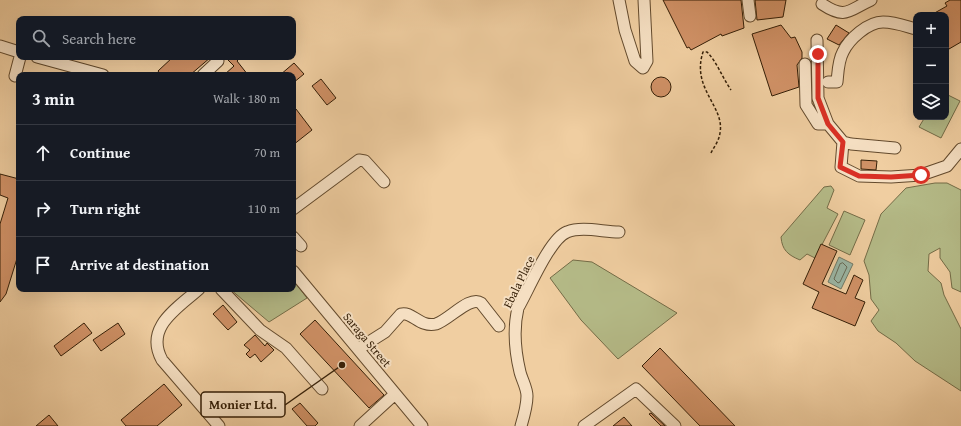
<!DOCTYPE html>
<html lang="en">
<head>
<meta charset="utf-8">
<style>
	body { margin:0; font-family:"Gentium Book Plus",serif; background:#20242c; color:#f1f3f6 }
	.controls { position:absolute; right:12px; top:12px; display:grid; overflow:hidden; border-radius:8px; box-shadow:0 4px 16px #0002 }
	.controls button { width:36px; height:36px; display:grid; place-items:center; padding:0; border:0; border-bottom:1px solid #363941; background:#171b24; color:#f1f3f6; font:20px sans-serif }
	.stop { position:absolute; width:12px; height:12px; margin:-9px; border:3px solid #d93025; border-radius:50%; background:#fff }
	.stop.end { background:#d93025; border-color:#fff; box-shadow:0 1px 4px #0008 }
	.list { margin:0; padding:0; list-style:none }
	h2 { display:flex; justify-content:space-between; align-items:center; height:52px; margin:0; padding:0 16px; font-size:17px }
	h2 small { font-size:13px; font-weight:400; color:#9ea1a6 }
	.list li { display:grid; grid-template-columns:26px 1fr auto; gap:12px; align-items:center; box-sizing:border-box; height:56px; padding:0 16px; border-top:1px solid #363941 }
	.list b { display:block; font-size:15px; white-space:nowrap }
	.list em { font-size:13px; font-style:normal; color:#9ea1a6 }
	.icon { flex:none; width:22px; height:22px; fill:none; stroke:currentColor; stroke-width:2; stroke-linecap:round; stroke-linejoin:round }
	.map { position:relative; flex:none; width:961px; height:426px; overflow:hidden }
	.search { position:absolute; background:#171b24; box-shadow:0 4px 16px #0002; left:16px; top:16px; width:280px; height:44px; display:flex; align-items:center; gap:10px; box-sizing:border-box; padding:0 14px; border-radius:8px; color:#9ea1a6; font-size:15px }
	.panel { position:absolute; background:#171b24; box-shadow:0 4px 16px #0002; left:16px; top:72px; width:280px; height:220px; border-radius:8px }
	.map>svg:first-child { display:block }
	.green { fill:#b5bb88; stroke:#746c47 }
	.water { fill:#9ab6a5; stroke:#717965 }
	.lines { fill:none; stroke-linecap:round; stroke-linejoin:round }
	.shore { stroke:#676a56; stroke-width:1 }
	.building { fill:#d09166; stroke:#341e06 }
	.minor-casing { stroke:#634a2d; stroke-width:13 }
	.path { stroke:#341e06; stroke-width:1.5; stroke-dasharray:3 2; stroke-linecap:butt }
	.minor { stroke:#f5dfc2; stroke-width:11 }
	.route { stroke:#d93025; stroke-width:5 }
	.labels { text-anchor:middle; stroke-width:4; stroke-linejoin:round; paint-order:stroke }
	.street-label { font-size:12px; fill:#341e06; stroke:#f5dfc2 }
	.leader { fill:none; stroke:#341e06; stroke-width:1.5 }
	.callout-dot { fill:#341e06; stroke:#f5dfc2; stroke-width:1.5 }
	.callout { fill:#f5dfc2; stroke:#341e06; stroke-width:1.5 }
	.callout-label { font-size:13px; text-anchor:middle; font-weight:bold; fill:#341e06 }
</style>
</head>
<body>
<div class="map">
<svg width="961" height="426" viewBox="0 0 961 426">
	<rect width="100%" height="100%" fill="#f0cea1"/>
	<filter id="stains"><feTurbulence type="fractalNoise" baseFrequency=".005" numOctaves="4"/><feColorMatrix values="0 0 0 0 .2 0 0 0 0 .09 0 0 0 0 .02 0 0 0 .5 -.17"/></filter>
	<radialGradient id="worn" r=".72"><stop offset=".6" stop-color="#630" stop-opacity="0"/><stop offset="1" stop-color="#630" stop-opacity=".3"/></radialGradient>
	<path class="green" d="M946,94L960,101L941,138L919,127L925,117H946Z
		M935,183H947L961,190V292L952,288L950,272L940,258V248L929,254L928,271L941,283L944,295L961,329V391L915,361L896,343L878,331L871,321L879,310L871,299L869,275L864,261L881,214L906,188Z
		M831,186L834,190L827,208L838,214L815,258L807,254L800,260C788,255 782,250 781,237L824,187Z
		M844,211L865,220L850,255L829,245Z
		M573,260L592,262L677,313L618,359L581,320L550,278Z
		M293,280L307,298L269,322L230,289H293Z"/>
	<path class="water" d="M839,257L853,264L841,289L828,282Z"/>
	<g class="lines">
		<path class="shore" d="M843,263L847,267L840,282L838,283L834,279L840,264Z"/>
	</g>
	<path class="building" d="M663,0H741L744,28L722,36L721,34L691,50L689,47L687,48Z
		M755,0H786L783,17L757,20Z
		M950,0H961V42L949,49L946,43V15H931L947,6L945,3Z
		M781,25L791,38L795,37L802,52V58L797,65L799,87L772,96L752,34Z
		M836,25L849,33L839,45L827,39Z
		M173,57H211L190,75H161L158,71Z
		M225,57H241L237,61L248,75H224L234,66Z
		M294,63L304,74L293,83V75H280Z
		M651 87a10 10 0 1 1 20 0a10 10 0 1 1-20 0Z
		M321,79L336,98L327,105L312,86Z
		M296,109L312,130L293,145V112Z
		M861,160L877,161L876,170L861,169Z
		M0,174L19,179V252L6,294L0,302V224L8,198L0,195Z
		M821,244L837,251L822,284L846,294L854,275L863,280L855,298L865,302L855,326L812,308L819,292L803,284Z
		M223,305L237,322L228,330L213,314Z
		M315,320L384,395L369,408L300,334Z
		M84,323L92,333L61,356L54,346Z
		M118,323L125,334L101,351L93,340Z
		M255,335L265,346L267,343L274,350L261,362L255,354L250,358L246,354L250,350L244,345Z
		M660,348L735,426H700L642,366Z
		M164,384L182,405L157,426H126L121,420Z
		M300,403L318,423L315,426H307L292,409Z
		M651,413L665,426H661L649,414Z
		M49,415L58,426H36Z
		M624,417L632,426H613Z"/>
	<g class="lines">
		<defs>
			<path id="minor" d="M619,0L625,30L635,61L643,68L647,61L644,0
				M748,0L750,16
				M822,4C846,20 849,10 871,0
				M817,40L818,98L828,124L843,142L851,144L895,148
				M0,46L19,52
				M37,57L103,75
				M805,64L806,105L818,124H828
				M203,75L218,61
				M15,76L20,57
				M828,82H837C838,73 838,61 843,52C849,39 868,22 883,22C895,22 905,26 916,29
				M843,142L841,167L859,176L891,177L921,175L947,166L961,149
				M293,209L359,160L365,161L384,182
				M293,237L301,246
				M293,271L422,426
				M199,289C178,308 144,327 162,360L219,426
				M221,289L260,330L286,348L322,389
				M358,349L385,332L401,314C412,311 420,328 436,324C449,320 470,295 481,303L499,326
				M360,426L395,394
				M521,426C524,416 527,406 527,396C527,388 522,380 520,372C515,351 513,329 518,308C528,291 550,238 567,232C582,226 603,232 619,232
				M584,426L636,389L675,426"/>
		</defs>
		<use href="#minor" class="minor-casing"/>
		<path class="path" d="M711,153C714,147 719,141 720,133C725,106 691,89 703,52H707C717,62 722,77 731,90"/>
		<use href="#minor" class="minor"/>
	</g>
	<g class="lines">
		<path class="route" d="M818,54V98L828,124L843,142L840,167L859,176L891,177L921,175"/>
	</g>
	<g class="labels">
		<g class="street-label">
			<text transform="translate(519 282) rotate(-64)" y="4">Ebala Place</text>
			<text transform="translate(367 340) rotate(50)" y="4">Saraga Street</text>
		</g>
	</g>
	<path class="leader" d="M342 365L285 405"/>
	<circle class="callout-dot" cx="342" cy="365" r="4"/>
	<rect class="callout" x="201" y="392" width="84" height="25" rx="4"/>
	<g class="callout-label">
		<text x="243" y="409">Monier Ltd.</text>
	</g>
	<rect width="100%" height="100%" filter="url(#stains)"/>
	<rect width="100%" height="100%" fill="url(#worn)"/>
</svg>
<div class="controls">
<button>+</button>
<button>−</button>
<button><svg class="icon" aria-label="layers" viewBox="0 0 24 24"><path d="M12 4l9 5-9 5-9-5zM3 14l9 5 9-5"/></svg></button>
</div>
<div class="stop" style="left:921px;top:175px"></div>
<div class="stop end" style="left:818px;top:54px"></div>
<div class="search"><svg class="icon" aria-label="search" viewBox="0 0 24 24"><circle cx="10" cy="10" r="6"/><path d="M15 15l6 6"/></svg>Search here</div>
<section class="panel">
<h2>3 min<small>Walk · 180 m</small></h2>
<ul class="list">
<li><svg class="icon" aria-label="ahead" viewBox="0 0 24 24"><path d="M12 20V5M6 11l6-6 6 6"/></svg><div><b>Continue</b></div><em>70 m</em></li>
<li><svg class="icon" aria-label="right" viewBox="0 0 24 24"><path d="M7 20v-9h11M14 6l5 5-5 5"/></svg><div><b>Turn right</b></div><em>110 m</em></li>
<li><svg class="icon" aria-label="arrive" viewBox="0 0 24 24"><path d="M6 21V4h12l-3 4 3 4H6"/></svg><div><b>Arrive at destination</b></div></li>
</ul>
</section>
</div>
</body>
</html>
